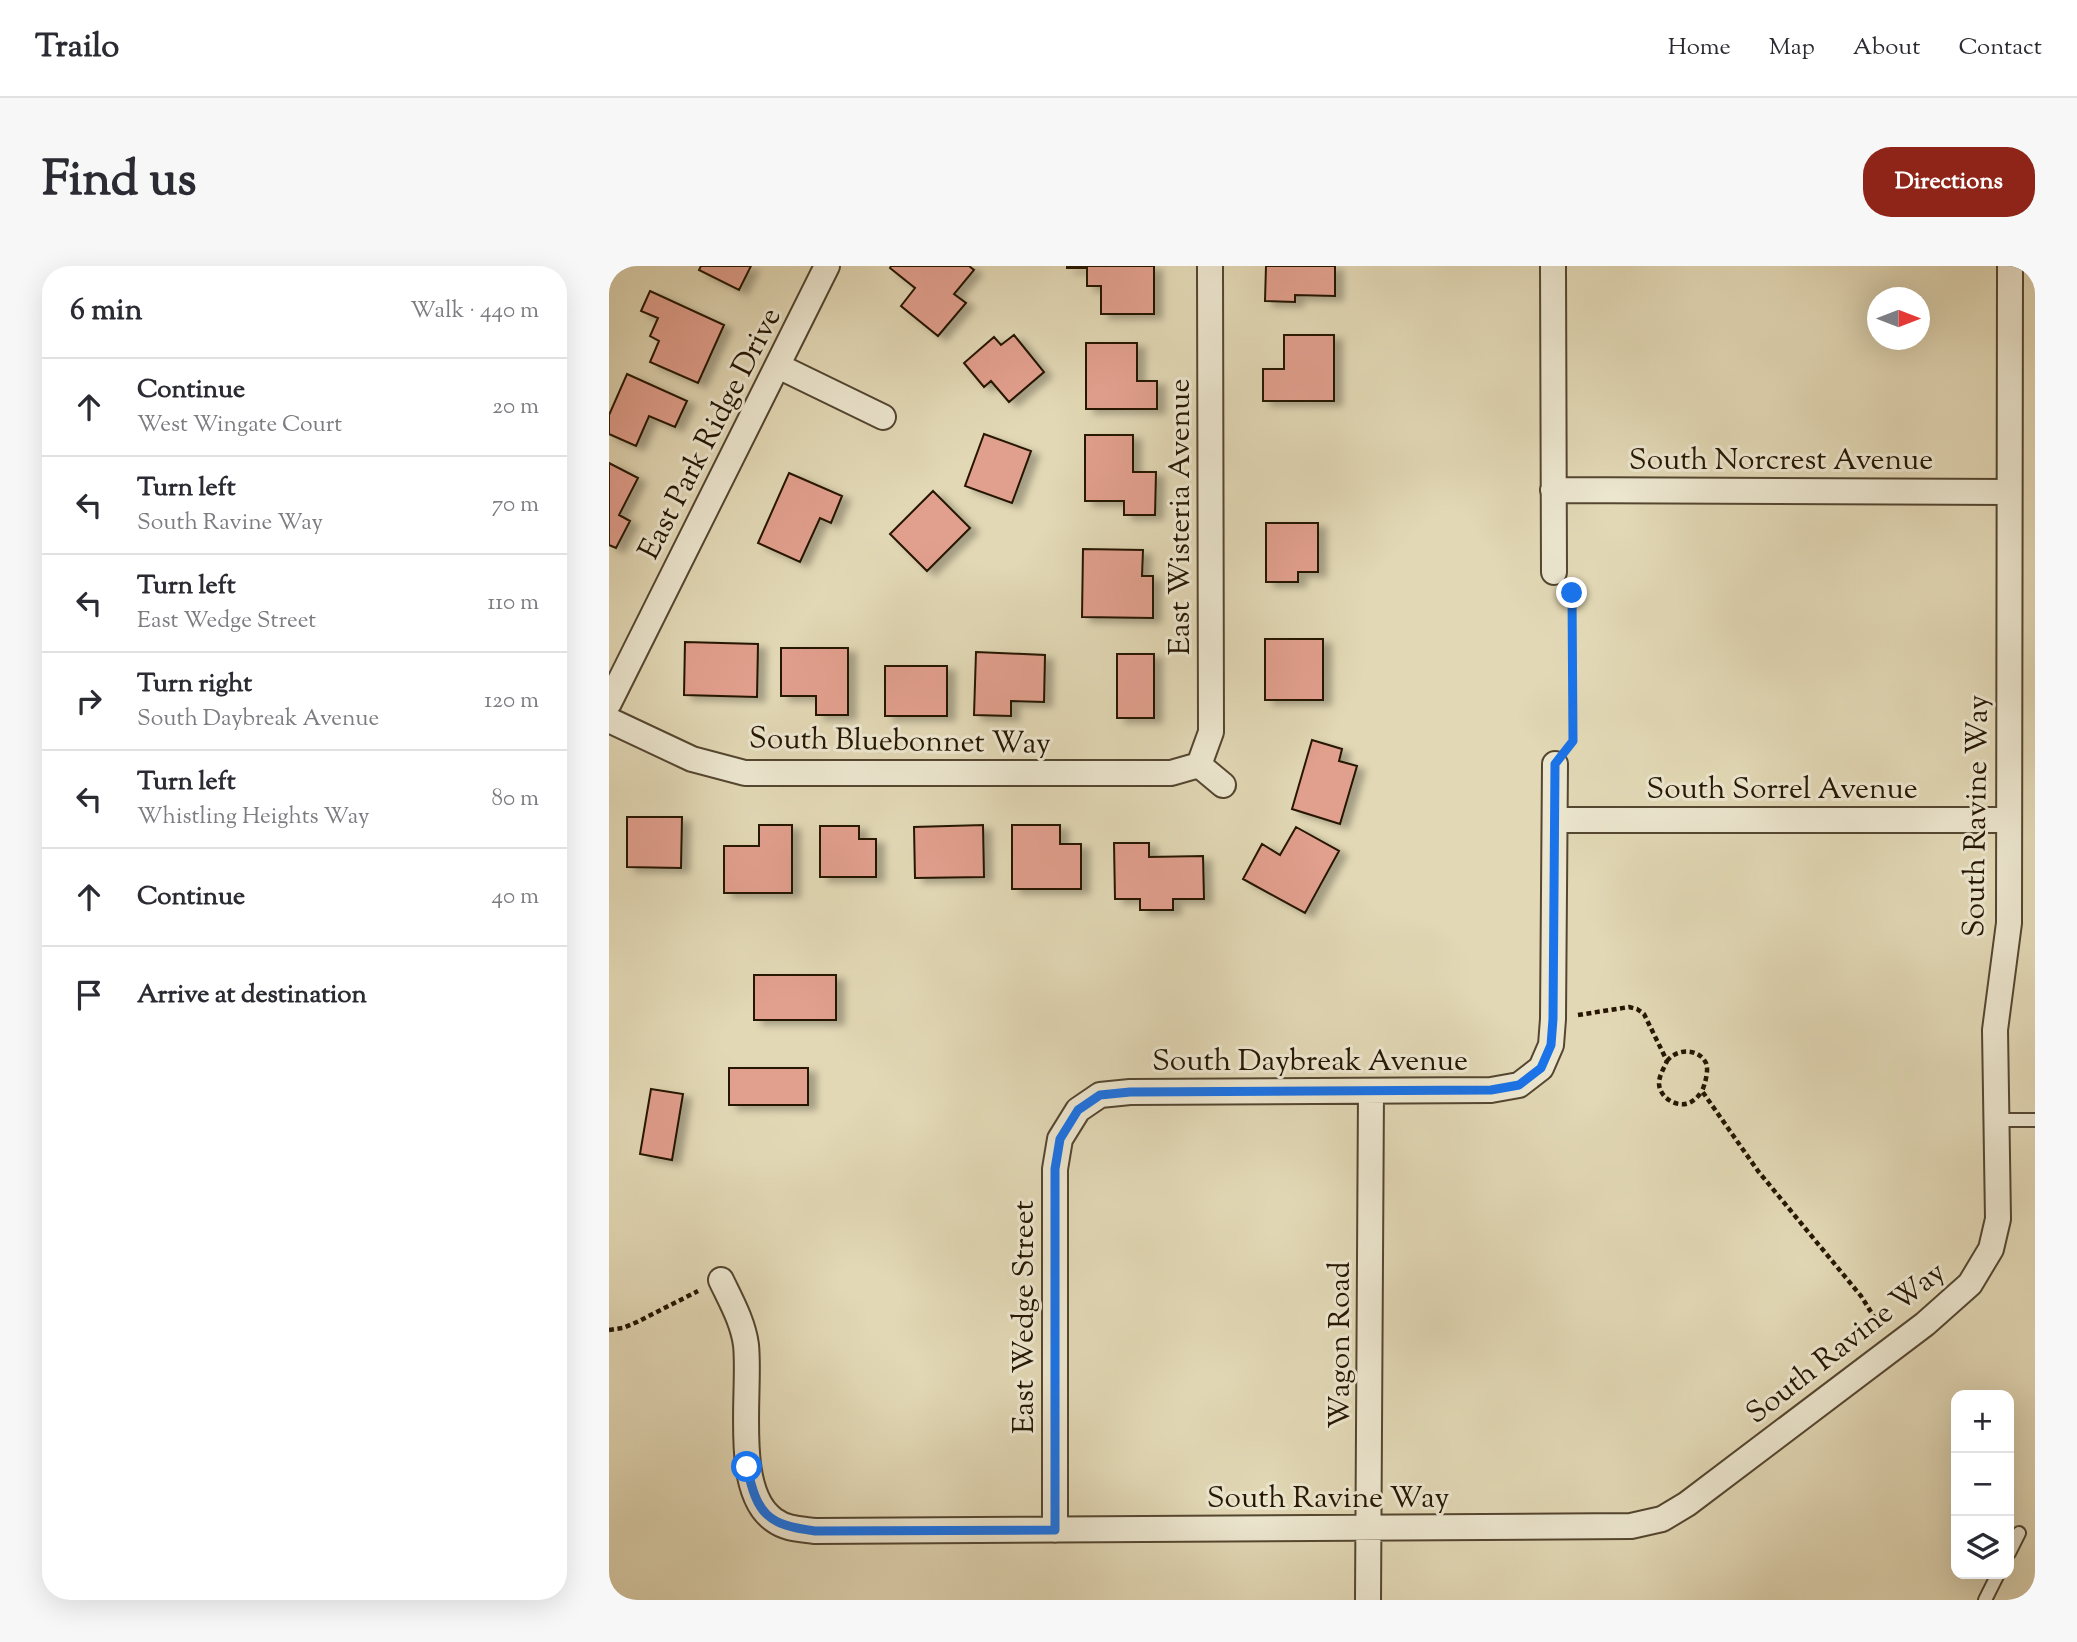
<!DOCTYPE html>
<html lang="en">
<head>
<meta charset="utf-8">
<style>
	body { margin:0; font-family:"Sorts Mill Goudy",serif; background:#f7f7f7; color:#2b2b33 }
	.controls { position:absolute; right:21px; bottom:21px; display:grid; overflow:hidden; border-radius:14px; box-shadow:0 7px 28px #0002 }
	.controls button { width:63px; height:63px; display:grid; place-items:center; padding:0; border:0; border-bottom:2px solid #e1e1e2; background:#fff; color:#2b2b33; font:35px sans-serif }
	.compass { position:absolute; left:1258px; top:21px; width:63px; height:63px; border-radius:50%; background:#fff; box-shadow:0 7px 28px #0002; rotate:90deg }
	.stop { position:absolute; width:21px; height:21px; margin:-16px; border:5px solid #1a73e8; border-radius:50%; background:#fff }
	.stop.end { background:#1a73e8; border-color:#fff; box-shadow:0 2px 7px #0008 }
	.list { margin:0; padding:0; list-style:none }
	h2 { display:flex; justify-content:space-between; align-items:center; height:91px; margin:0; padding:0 28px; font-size:30px }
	h2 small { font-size:23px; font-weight:400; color:#7c7c81 }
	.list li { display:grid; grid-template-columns:46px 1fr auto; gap:21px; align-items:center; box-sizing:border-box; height:98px; padding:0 28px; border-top:2px solid #e1e1e2 }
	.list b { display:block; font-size:26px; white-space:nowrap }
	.list p { margin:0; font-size:23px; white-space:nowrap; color:#7c7c81 }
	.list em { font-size:23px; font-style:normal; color:#7c7c81 }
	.icon { flex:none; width:38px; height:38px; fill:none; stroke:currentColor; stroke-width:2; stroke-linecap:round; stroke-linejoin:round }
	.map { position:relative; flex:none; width:1426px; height:1334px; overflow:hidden; border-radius:28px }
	header { display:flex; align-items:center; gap:42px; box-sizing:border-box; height:98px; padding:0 35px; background:#fff; border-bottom:2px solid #e1e1e2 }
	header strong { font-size:33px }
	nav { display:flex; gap:38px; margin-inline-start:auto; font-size:24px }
	.intro { display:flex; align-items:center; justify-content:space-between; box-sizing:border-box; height:168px; padding:0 42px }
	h1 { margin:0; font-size:49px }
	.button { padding:18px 32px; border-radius:28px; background:#8f2418; color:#fff; font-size:24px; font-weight:700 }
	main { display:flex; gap:42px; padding:0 42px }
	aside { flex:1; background:#fff; border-radius:28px; box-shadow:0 7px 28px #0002 }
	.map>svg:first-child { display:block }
	.building { fill:#e19f8d; stroke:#251603; stroke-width:2; filter:url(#shadow) }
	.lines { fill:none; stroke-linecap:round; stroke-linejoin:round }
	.lane-casing { stroke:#544630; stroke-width:16 }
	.street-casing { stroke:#544630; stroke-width:28 }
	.path { stroke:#251603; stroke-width:4.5; stroke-dasharray:5 3.5; stroke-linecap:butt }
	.lane { stroke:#ece6cf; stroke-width:12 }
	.street { stroke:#ece6cf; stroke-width:24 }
	.route { stroke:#1a73e8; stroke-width:9 }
	.labels { text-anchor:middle; stroke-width:6; stroke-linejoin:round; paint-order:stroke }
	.street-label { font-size:30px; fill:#251603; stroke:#ece6cf }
</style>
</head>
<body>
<header>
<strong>Trailo</strong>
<nav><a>Home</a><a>Map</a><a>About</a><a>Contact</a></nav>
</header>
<div class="intro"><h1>Find us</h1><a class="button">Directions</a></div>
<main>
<aside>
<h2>6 min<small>Walk · 440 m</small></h2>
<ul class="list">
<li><svg class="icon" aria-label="ahead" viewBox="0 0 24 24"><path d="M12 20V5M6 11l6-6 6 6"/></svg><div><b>Continue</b><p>West Wingate Court</p></div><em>20 m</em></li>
<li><svg class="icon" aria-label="left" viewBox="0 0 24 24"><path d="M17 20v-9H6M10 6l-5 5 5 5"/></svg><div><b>Turn left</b><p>South Ravine Way</p></div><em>70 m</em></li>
<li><svg class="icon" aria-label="left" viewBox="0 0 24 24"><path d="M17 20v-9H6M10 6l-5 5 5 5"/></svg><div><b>Turn left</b><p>East Wedge Street</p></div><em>110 m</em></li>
<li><svg class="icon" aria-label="right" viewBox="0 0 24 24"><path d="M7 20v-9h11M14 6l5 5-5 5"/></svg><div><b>Turn right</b><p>South Daybreak Avenue</p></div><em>120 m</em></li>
<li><svg class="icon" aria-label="left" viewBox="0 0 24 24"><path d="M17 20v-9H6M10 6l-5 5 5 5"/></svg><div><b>Turn left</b><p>Whistling Heights Way</p></div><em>80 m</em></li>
<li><svg class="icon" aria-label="ahead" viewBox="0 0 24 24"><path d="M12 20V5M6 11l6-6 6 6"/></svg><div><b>Continue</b></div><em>40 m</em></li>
<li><svg class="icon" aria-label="arrive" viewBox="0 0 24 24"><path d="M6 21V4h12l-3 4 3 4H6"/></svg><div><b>Arrive at destination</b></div></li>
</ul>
</aside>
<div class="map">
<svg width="1426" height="1334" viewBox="0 0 1426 1334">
	<defs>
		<filter id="shadow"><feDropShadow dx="8" dy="4.5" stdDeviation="3.5" flood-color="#0004"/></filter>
	</defs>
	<rect width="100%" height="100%" fill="#e2d8b5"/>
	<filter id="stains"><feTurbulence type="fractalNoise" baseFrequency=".00286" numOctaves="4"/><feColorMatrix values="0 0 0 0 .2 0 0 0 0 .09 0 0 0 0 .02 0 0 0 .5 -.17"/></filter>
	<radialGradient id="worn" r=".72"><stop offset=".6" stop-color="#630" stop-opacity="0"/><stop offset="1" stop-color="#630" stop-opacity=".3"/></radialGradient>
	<path class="building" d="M92,0H142L130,24L90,4Z
		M282,0H360L365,4L345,28L357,37L329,70L292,40L306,22L281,2Z
		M458,0H545V48H492V20H478V2H458Z
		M657,0H726V30L686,29V36L656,35Z
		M41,25L115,59L89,117L41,96L50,75L41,70L49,52L32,45Z
		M405,69L435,106L400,136L382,115L375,121L355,97L385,71L392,79Z
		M675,69H725V135H654V103H675Z
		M477,77H528V115H548V143H477Z
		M18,108L78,135L66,161L40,150L27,180L0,168V149Z
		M375,168L422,185L403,237L356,220Z
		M476,169H524V206H547L546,249H515V235H476Z
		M0,197L29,212L10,249L21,255L7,282L0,279Z
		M180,207L233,230L222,257L211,252L191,296L149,277Z
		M324,225L361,262L318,305L281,268Z
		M657,257H709V306H689V316H657Z
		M474,283L534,284L533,310H544V352L473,351Z
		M656,373H714V434H656Z
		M76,376L149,378L148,431L75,429Z
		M172,382H239V449H207V430H172Z
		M367,386L436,389L435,436L402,435V450L365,449Z
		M508,388H545V452H508Z
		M276,400H338V450H276Z
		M703,474L733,483L730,495L748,500L731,558L683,543Z
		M18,551H73L72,602L18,601Z
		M150,559H183V627H115V580H150Z
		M374,559L375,611L306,612L305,561Z
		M403,559H451V578H472V623H403Z
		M211,560H250V573H267V611H211Z
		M687,561L730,585L696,647L634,613L653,578L671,589Z
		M505,577H540V591L594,590L595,633H564V644H531V633H506Z
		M145,709H227V754H145Z
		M120,802H199V839H120Z
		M42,823L74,828L63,894L31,888Z"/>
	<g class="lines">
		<defs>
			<path id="lane" d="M1387,854H1426
				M1400,1287L1410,1267
				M1376,1334L1389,1308"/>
			<path id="street" d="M944,0L945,306
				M169,100L274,151
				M944,224L1400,226
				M0,437L218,0
				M0,454L83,493L136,507H562L590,499
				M590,499L602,466L601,0
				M590,499L614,519
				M946,554H1400
				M112,1014C122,1035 134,1056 137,1079C142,1125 123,1225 165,1254C177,1263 191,1263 206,1265L1022,1260L1053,1253L1078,1238L1316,1058L1361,1018L1382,983L1389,953L1386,764L1400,657L1401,0
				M446,1264V903L451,873L469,844L491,829L521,826L882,824L910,819L932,802L942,779L944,753L946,498
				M759,1334L762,825"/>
		</defs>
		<use href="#lane" class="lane-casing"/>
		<use href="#street" class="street-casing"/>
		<path class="path" d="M961,324L963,327L964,475L961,478
			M969,749L1020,741L1028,743L1035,748L1058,795C1055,802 1050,810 1050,817C1050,831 1067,842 1080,837C1085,835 1090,830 1093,825
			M1058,795C1067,783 1089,781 1097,797C1100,804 1096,818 1093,825L1149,905L1252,1030L1272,1062
			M0,1064L14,1062L28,1056L89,1025"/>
		<use href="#lane" class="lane"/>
		<use href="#street" class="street"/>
	</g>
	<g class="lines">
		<path class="route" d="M138,1201C148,1248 158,1259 206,1265L446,1264V903L451,873L469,844L491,829L521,826L882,824L910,819L932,802L942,779L944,753L946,498L964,475L963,327"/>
	</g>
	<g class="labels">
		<g class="street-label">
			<text transform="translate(100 167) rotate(-63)" y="10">East Park Ridge Drive</text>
			<text x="1172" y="203">South Norcrest Avenue</text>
			<text transform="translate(570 251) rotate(-90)" y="10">East Wisteria Avenue</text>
			<text transform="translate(291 474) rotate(1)" y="10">South Bluebonnet Way</text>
			<text x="1173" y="532">South Sorrel Avenue</text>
			<text transform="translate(1366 550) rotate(-89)" y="10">South Ravine Way</text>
			<text x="701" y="804">South Daybreak Avenue</text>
			<text transform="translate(414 1051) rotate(-90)" y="10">East Wedge Street</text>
			<text transform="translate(1236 1076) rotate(-38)" y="10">South Ravine Way</text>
			<text transform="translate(730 1079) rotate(-90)" y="10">Wagon Road</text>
			<text x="719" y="1241">South Ravine Way</text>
		</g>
	</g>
	<rect width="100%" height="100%" filter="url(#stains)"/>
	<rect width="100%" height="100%" fill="url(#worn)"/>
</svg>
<div class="controls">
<button>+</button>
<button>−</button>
<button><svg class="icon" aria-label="layers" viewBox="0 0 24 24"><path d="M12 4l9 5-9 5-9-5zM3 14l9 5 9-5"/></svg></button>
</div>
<svg class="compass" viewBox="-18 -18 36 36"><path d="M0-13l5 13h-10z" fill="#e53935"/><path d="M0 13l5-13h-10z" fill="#7c7c81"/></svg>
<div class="stop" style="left:138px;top:1201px"></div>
<div class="stop end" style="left:963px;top:327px"></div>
</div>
</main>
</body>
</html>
